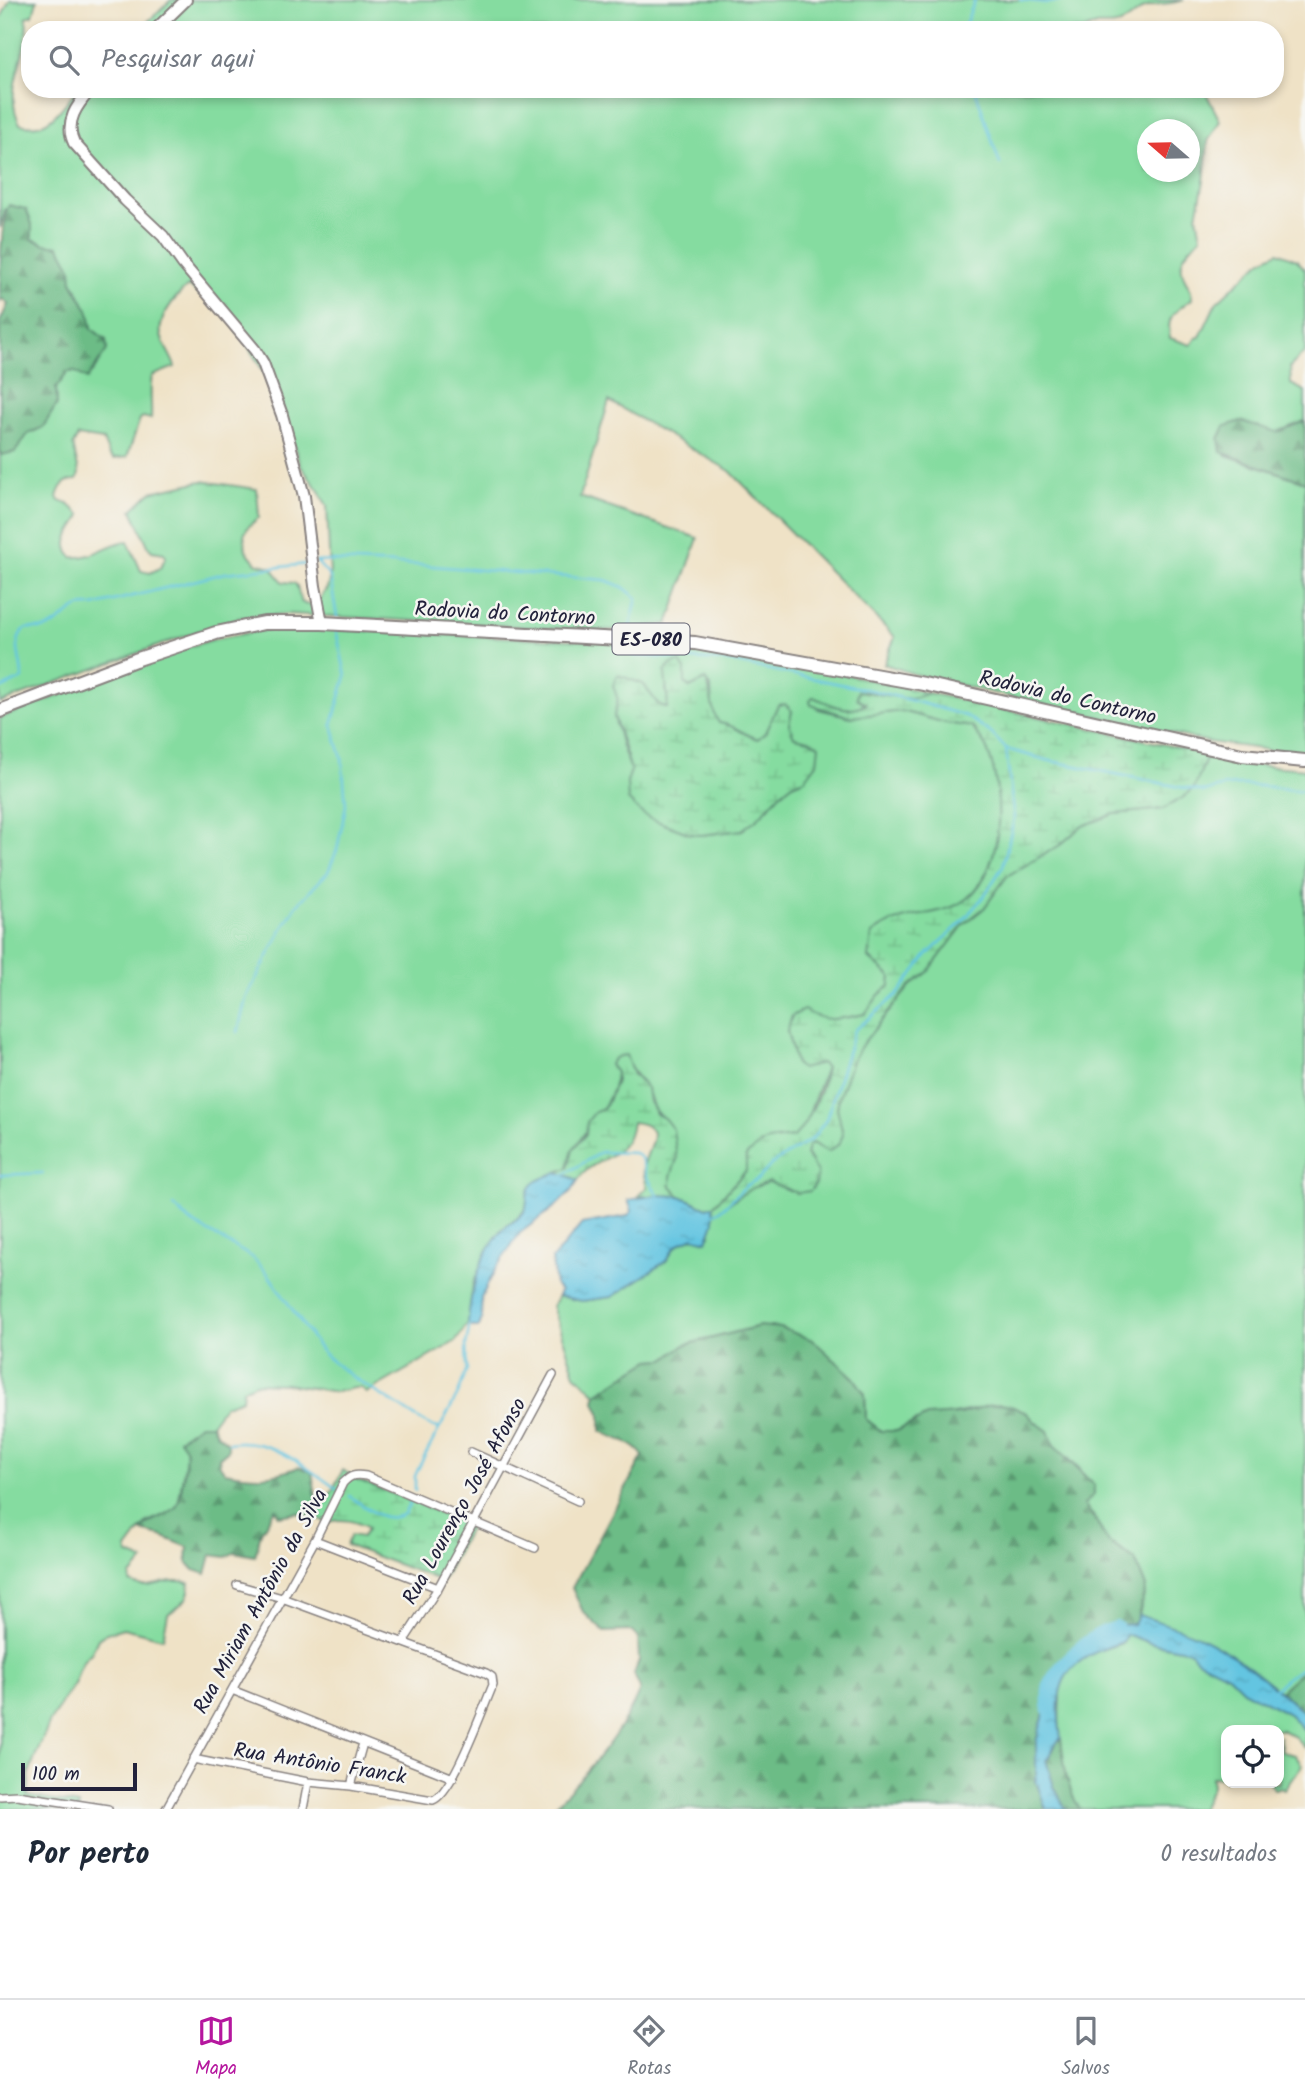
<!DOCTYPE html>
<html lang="pt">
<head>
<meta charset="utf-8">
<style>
	body { margin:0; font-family:Kalam,sans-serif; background:#f2f2f3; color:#1f2937 }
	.controls { position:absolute; right:21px; bottom:21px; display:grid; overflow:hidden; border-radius:14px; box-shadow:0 4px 10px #0003 }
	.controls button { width:63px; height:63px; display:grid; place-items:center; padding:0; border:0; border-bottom:2px solid #e0e1e3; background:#fff; color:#1f2937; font:35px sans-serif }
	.compass { position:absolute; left:1137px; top:119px; width:63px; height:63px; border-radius:50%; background:#fff; box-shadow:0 4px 10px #0003; rotate:290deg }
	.scale { position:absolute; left:21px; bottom:18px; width:116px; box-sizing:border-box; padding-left:7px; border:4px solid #22223b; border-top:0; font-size:19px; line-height:24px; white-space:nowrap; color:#22223b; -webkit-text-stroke:5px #f6f6f2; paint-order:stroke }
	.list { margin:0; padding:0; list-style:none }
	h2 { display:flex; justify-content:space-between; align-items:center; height:91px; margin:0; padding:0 28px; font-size:30px }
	h2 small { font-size:23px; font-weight:400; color:#747a83 }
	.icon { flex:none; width:38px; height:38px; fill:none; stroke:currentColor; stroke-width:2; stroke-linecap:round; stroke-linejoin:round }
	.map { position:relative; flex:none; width:1305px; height:1809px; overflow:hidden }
	.search { position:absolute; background:#fff; box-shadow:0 4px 10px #0003; left:21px; right:21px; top:21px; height:77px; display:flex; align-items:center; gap:18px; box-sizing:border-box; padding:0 24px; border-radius:28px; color:#747a83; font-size:26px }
	.sheet { height:189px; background:#fff }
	nav { display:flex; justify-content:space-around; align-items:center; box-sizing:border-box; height:98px; border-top:2px solid #e0e1e3; background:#fff; font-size:19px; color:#747a83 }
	nav a { display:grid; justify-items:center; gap:4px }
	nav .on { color:#b5179e }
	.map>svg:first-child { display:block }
	.green { fill:#85dca0; stroke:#547f6e; stroke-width:2; fill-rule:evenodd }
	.forest { fill:url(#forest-firs); stroke:#476f60; stroke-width:2 }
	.wetland { fill:url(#wetland-marsh); stroke:#547f6e; stroke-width:2 }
	.water { fill:url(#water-ripples); stroke:#42748e; stroke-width:2 }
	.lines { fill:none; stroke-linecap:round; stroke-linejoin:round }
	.stream { stroke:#63c5e1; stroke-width:2.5 }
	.river { stroke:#63c5e1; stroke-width:14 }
	.street-casing { stroke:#888280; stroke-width:10 }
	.secondary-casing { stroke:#888280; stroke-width:14 }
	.primary-casing { stroke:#888280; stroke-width:16 }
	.street { stroke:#fff; stroke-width:7 }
	.secondary { stroke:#fff; stroke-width:10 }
	.primary { stroke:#fff; stroke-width:12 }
	.labels { text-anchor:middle; stroke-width:5; stroke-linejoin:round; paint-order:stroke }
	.shield { fill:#f6f6f2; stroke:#626272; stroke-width:2 }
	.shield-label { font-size:19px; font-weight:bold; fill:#22223b }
	.street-label { font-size:21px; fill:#22223b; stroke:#f6f6f2 }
</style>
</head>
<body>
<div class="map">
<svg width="1305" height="1809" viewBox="0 0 1305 1809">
	<defs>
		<pattern id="forest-firs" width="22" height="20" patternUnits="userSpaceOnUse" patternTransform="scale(1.75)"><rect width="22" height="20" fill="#6cbc86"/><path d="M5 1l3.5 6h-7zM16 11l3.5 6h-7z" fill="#58986f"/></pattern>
		<pattern id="wetland-marsh" width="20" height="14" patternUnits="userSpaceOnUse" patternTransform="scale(1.75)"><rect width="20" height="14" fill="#85dca0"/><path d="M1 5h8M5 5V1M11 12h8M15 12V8" fill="none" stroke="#73bc8b"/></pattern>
		<pattern id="water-ripples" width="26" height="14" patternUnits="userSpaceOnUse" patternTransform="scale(1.75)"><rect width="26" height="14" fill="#63c5e1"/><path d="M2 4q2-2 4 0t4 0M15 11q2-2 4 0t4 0" fill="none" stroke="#56a9c2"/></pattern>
	</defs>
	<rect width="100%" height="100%" fill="#f6f6f2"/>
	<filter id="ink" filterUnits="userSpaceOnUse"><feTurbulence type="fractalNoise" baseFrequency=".0143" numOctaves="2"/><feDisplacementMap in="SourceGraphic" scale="14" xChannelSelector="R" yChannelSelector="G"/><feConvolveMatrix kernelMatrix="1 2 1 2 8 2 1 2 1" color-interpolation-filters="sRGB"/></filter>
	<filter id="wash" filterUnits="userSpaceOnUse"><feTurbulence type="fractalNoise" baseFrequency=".00686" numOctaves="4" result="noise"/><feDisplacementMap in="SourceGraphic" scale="28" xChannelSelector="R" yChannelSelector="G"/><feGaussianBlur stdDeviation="1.57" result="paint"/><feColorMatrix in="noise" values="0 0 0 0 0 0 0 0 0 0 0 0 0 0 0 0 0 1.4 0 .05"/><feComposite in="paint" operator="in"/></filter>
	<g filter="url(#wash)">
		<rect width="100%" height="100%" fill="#efe2c6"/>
		<path class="green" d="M10,0H37L33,15L26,17C31,56 1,87 20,124C50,132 59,110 77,89H1204L1220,121L1208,141L1204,181L1197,216L1201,237C1189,249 1176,258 1184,277C1188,286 1192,289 1192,299C1175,312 1166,314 1170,338L1191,345L1196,338L1200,337L1216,303L1262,260L1278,252L1297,260L1305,269V352L1290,367L1291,384L1305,391V421L1277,433L1240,421L1225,455L1305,482V755L1209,742L976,689L914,674L884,664L895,637L730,471L609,401L580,497L698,538L668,624L602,631L288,614L239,618L210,627L0,703V455L15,451L28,434L43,427L57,404L56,388L68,372H93L106,350V340L92,329C90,306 63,263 47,246C43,242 37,241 32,239V224L5,209L0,228V20ZM1148,130H1190V172H1148ZM188,286L230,317L278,395L300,465L319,491L327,506L330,576L327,588L317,603L307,605L301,602L297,586L294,583L283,582L271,567L256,563L246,550L244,535L248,527L259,517L257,489L202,481L151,492L132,510L149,548L152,551L164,553L166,557L160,568L150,573L141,571L128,541C107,543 94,559 72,557C59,541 74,531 81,515L68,504L59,501L57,497C60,486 64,480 77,480L79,473L73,445L78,436L103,440L109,455L114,459L127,457L140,419L143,417L151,419C152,404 149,390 152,376L175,367C172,356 163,346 161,335C157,318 176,296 188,286Z
			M171,0H1184C1171,5 1158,2 1145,8C1133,13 1129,23 1116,25C1103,28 1097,22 1083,30H139Z
			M281,627L681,645L787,661L929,693L910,699L858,691L857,698L866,703C851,716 829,703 813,698L818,709L851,717L902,711L946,723L973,727C976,736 984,740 987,749C1005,794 1006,876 959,904C942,914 910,918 891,922L869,958L891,976L890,986L879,995L865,1014C839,1019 827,1024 804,1011L787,1031L796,1065L802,1068L821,1063L826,1067L805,1125L794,1137L768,1140L746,1156V1171L713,1206L707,1208L680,1196L671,1187V1175L677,1159L664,1118C650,1111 653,1101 647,1089C642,1079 634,1077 630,1065H610L616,1072C614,1111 574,1132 568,1168L528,1194L526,1209L518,1218L502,1229L482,1264L473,1284L468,1323L456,1341L366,1393L361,1388H354L336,1392L286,1384L255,1383L243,1389L242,1399L225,1405L211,1424H200L179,1439L185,1447L186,1456L178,1505L171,1512L147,1522L127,1549L129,1555L144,1561L131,1576L130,1582C147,1594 167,1575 189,1583C191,1600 180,1605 168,1614L163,1638L123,1628L107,1633L98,1639L92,1652L83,1661L74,1684L50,1721L29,1773L28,1796L79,1805V1809H0V718L181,649L215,639ZM685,670V683L690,688L705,680L711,686L712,713L719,723C735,725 742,734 758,739L765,733L778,706L785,705L792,711L789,724L794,737L809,740L805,779L794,783L778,795L768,808L742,830L701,835L688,833L649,818L627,783L631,770L622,747L614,716L618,700V675L643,684L658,704L667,708L669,699L665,690Z
			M1208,754L1258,765L1305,769V1673H1300L1280,1691L1207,1641L1139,1615L1146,1587L1135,1560L1107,1541L1094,1517L1083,1505L1088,1481L1080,1469L1054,1445L1047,1431L1035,1422L1027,1413L1001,1404L914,1422L897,1431H881L866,1419L865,1394L854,1378L834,1360L760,1326L685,1345L665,1359L650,1360L596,1394L575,1374L552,1306L558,1296L582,1301L612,1297L666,1261L674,1248L682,1242L693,1237L710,1235L714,1214L748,1189L769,1182L797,1193L811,1161L806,1155L808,1146L813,1143L819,1148L843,1135L837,1108L839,1097L852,1061L863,1043L910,986L928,972L964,924L984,908L1007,876L1060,845L1082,826L1114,814L1163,809L1199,776Z
			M1126,1634L1150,1643L1191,1651L1204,1663L1228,1675L1243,1690L1289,1714L1305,1731V1748L1295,1737L1282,1730H1226V1781L1220,1777H1211L1212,1786L1201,1809H1080C1060,1780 1058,1733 1060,1699C1060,1694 1059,1687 1061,1682C1070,1658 1101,1649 1123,1643Z
			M1279,1736L1282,1752L1295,1755L1302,1765L1284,1790L1281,1787L1274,1789L1269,1783H1279Z"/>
		<path class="forest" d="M9,205L26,209L32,224V239L45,244L59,246L71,267L72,282L89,312L92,329L106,340L107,350L87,379L74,371L68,372L56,388L57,404L43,427L28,434L15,452L0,455V322L8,304L3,299L0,301C0,279 0,219 9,205Z
			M1241,421L1277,432L1305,421V482L1221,452L1219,439L1225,426Z
			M760,1326L781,1328L813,1340L854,1378L865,1394L866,1419L881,1431H897L927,1416L960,1414L987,1406L1001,1404L1011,1406L1027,1413L1035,1422L1048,1431L1054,1446L1094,1485V1494L1084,1505L1094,1517L1107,1541L1135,1560L1146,1587L1137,1620L1134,1624L1110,1626L1087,1647L1067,1659L1055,1674L1036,1742V1781L1046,1809H552C585,1774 622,1735 640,1689L634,1674L639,1661L638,1638L631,1631L604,1632L583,1612L572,1588L643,1456C634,1442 615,1439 601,1431V1415L595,1402L596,1394L650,1360L665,1359L685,1345Z
			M200,1424H211L216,1433L228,1443V1450L219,1458L220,1465L225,1472C255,1478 270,1478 299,1467L312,1472L317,1503L315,1516L297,1513L279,1516L275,1509L261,1532L255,1556L235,1552L226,1557L211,1555L206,1574L194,1570L187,1562L188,1547L161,1536L140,1531C152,1516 166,1518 176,1507C180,1502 188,1455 185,1448C184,1446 180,1441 179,1439Z
			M1300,1673H1305V1713L1280,1691Z
			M1061,1738C1064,1762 1066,1788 1080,1809H1066L1054,1787L1046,1760C1054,1754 1053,1744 1061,1738Z"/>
		<path class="wetland" d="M680,662L685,670V683L690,688L705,680C714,690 708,707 719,723C736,725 741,734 758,739L765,733L778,705L785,704L792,711L789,724L794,737L809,740L819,745L817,763L805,779L794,783L779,795L758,818L742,830L701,835L688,833L649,818L639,811L628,800L627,783L631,770L614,716L618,700L613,685L618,675L643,684L658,704L667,708C669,696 665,683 665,671L672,664Z
			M858,691L910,699L929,693L1208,754L1194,788L1184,797L1163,809L1114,814L1082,826L1060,845L1007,876L984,908L964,924L928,972L910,986L863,1043L852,1061L839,1097L837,1108L843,1135L839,1144L828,1152L813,1143L808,1146L806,1155L817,1172L816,1184L810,1191L797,1193L769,1182C742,1190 736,1200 714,1214L713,1206L746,1171V1156C763,1139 772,1140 794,1137C810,1120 822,1091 826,1067L821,1063L802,1069L796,1065L787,1031L792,1016L804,1010C827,1024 839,1019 865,1014L879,995L890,986L891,977L869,958L872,934C877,930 884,926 890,923C911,914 936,915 957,905C1006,881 1005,792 987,749C983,740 976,735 973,727L946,723L902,711L851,717L811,705L810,701L813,697C829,703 850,716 866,704L857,698Z
			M626,1055L633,1075L647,1088L649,1102L656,1114L664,1118L673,1129L677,1159L671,1176V1186L680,1196H638L647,1187C645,1179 642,1171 644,1164C649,1144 667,1126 632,1122C627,1162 595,1154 578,1180L557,1172L568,1168L573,1149L586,1134L587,1122L595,1112L603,1109L608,1101L616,1081V1072L610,1065C612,1057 618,1056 626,1055Z
			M343,1470L358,1480L471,1525L442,1581L346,1545L351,1535L362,1537L368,1528C356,1521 339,1517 327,1523L315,1516L317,1503L326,1502Z"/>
		<path class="water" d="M557,1172L578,1180L572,1190L556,1206L520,1233L496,1268L481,1298L482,1318L479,1327H473L468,1323C470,1291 480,1256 501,1231C508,1223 520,1220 525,1210C528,1205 526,1199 528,1193C532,1179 546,1178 557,1172Z
			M657,1195L680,1196L707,1208L713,1206L714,1222L707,1241L693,1237L682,1242L674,1248L666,1261L612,1297L582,1301L558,1296L560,1291L555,1285L552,1259L582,1224L627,1216L632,1211L628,1200Z
			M1139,1615C1159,1622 1180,1628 1200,1637C1235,1653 1276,1688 1305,1713V1731L1289,1714L1243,1690L1228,1675L1197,1660L1191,1651L1150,1643L1126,1634L1123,1642C1067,1660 1052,1677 1061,1738C1053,1744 1053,1754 1046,1760L1054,1787L1066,1809H1046L1036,1781V1742L1055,1674L1067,1659L1086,1647L1110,1626L1134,1624Z"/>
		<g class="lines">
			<path class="stream" d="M1020,0L1048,3L1066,0
				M963,30L975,0
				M975,89L1000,164
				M316,562L332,561L420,565L605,580L623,587L637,598L629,631
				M317,562L330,577L337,617
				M627,645L626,653L635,656L726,661L875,691L932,706L966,716L991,733L1006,749L1014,819L1003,866L984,896L961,923L927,955L899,993L854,1031L826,1120L812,1139L772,1164L758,1179L747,1185L722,1209L713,1214
				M0,689L22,679C23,665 14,648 20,635C24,626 32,628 39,629C53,630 66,614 77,608C82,605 88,606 93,606L225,573L307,564
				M1006,749L1046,760L1205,792C1238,778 1271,789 1305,791
				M238,1032L246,998L284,926L296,906L328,872L337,850L346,805L342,758L332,725L346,676L336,630
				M0,1175L43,1173
				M562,1176L601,1152L635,1153L641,1158L647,1177L658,1195
				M174,1206L191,1222L252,1257L268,1274L321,1351C343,1373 368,1387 394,1403C409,1412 421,1423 438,1428
				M229,1443C269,1436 306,1467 337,1489
				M415,1491V1476L420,1465L458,1394L467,1369L466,1345L470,1323
				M349,1496C366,1507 384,1525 404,1514L411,1502
				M1274,1689L1288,1677L1305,1666"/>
			<path class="river" d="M1050,1711C1049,1705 1048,1696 1049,1689C1055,1666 1094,1632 1117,1628"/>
		</g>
	</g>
	<g filter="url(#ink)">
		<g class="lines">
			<defs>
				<path id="street" d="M471,1452L578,1501
					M315,1540L438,1588
					M403,1642L438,1588L553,1375
					M232,1690L453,1778
					M193,1759L308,1782L351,1786L433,1800C453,1793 483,1708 493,1685L492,1677L486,1673L282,1598L237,1585
					M351,1786L363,1743
					M0,1796L17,1795L108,1809
					M166,1809L315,1540L343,1483C351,1475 355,1474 366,1476L535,1548
					M303,1809L308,1782"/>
				<path id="secondary" d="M155,30L186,0
					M91,89C77,105 64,122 74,143L125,200L163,236L183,264L255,350L263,363L282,415L304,496L315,586L322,623"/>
				<path id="primary" d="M0,711L135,660L216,633L264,623H322L695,643L924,684L1242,755L1305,761"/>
			</defs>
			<use href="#street" class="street-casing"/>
			<use href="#secondary" class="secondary-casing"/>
			<use href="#primary" class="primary-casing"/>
			<use href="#street" class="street"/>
			<use href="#secondary" class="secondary"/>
			<use href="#primary" class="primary"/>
		</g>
	</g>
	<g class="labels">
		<rect class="shield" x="612.5" y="623.5" width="77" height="31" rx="5"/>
		<g class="shield-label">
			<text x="651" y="646">ES-080</text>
		</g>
		<g class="street-label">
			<text transform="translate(505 613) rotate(3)" y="7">Rodovia do Contorno</text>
			<text transform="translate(1068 697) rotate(13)" y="7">Rodovia do Contorno</text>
			<text transform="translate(464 1501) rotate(-61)" y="7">Rua Lourenço José Afonso</text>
			<text transform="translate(260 1601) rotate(-61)" y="7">Rua Miriam Antônio da Silva</text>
			<text transform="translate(320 1763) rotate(9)" y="7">Rua Antônio Franck</text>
		</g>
	</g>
</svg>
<div class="controls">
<button><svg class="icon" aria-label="locate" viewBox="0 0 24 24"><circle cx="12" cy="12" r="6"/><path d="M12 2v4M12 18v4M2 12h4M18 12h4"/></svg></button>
</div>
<svg class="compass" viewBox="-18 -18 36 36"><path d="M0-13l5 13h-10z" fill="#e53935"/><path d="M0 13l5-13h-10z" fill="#747a83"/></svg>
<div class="scale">100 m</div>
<div class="search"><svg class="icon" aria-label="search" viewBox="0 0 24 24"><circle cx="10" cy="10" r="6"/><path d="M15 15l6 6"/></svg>Pesquisar aqui</div>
</div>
<section class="sheet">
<h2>Por perto<small>0 resultados</small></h2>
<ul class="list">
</ul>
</section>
<nav>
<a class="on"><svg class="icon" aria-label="map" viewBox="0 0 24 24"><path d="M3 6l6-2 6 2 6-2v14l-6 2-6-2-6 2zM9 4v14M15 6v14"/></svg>Mapa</a>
<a><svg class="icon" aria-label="directions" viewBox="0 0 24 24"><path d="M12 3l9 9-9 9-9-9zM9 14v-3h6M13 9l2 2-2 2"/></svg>Rotas</a>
<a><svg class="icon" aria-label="saved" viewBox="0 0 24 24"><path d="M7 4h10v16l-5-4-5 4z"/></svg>Salvos</a>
</nav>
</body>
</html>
